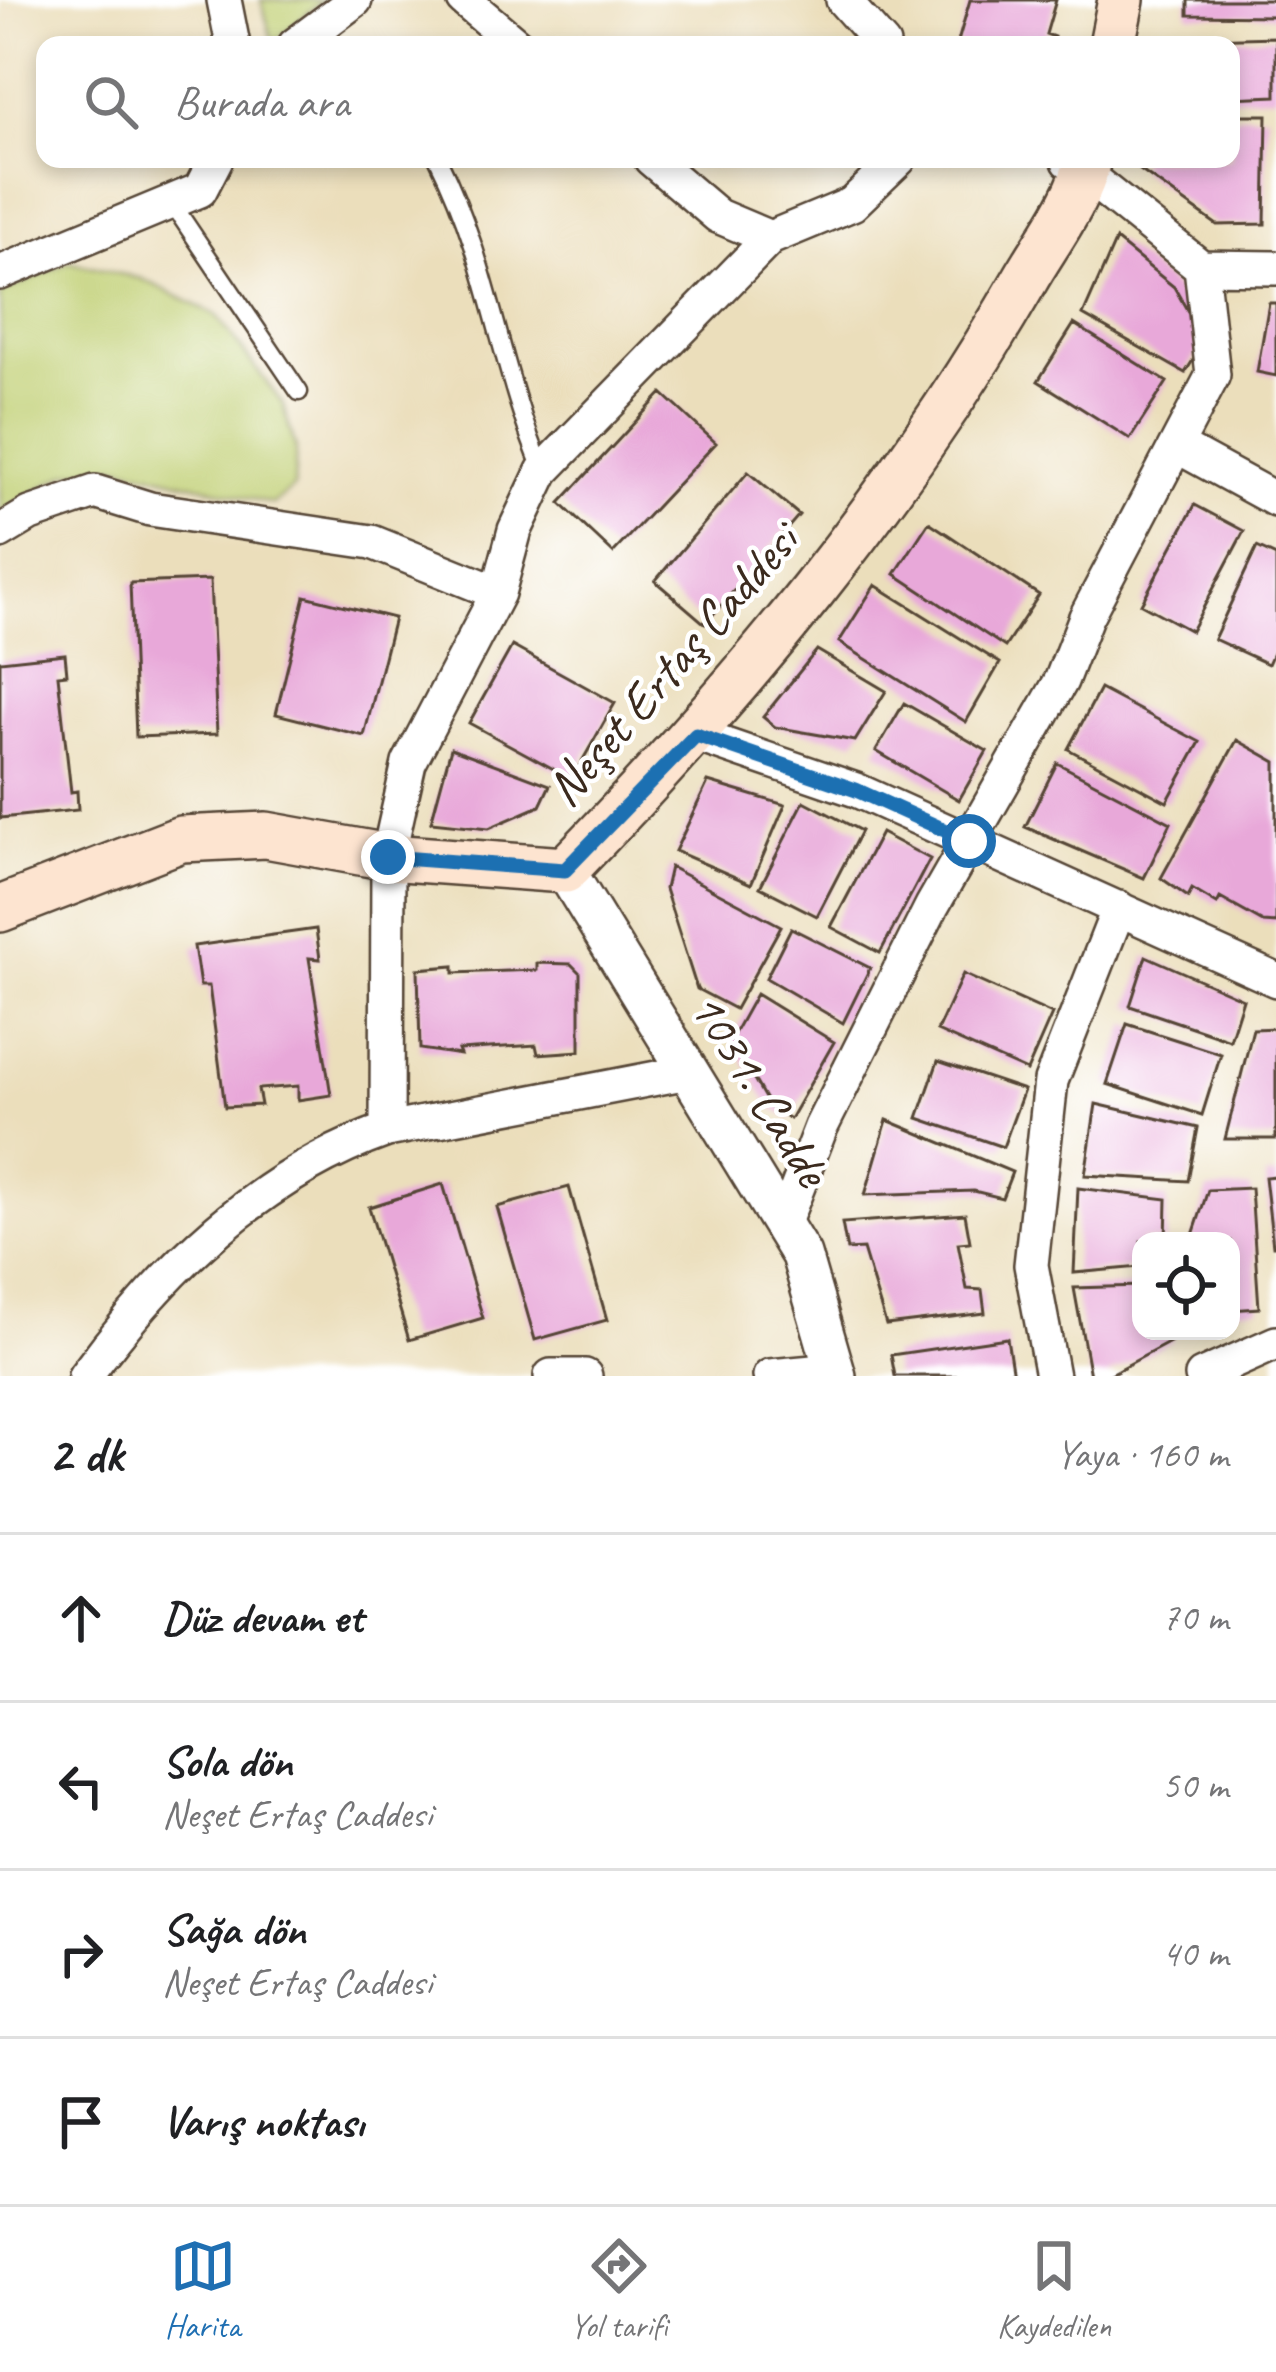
<!DOCTYPE html>
<html lang="tr">
<head>
<meta charset="utf-8">
<style>
	body { margin:0; font-family:Caveat,sans-serif; background:#f2f2f2; color:#202124 }
	.controls { position:absolute; right:36px; bottom:36px; display:grid; overflow:hidden; border-radius:24px; box-shadow:0 6px 18px #0003 }
	.controls button { width:108px; height:108px; display:grid; place-items:center; padding:0; border:0; border-bottom:3px solid #e0e0e0; background:#fff; color:#202124; font:60px sans-serif }
	.stop { position:absolute; width:36px; height:36px; margin:-27px; border:9px solid #1f6fb2; border-radius:50%; background:#fff }
	.stop.end { background:#1f6fb2; border-color:#fff; box-shadow:0 3px 12px #0008 }
	.list { margin:0; padding:0; list-style:none }
	h2 { display:flex; justify-content:space-between; align-items:center; height:156px; margin:0; padding:0 48px; font-size:51px }
	h2 small { font-size:39px; font-weight:400; color:#757577 }
	.list li { display:grid; grid-template-columns:78px 1fr auto; gap:36px; align-items:center; box-sizing:border-box; height:168px; padding:0 48px; border-top:3px solid #e0e0e0 }
	.list b { display:block; font-size:45px; white-space:nowrap }
	.list p { margin:0; font-size:39px; white-space:nowrap; color:#757577 }
	.list em { font-size:39px; font-style:normal; color:#757577 }
	.icon { flex:none; width:66px; height:66px; fill:none; stroke:currentColor; stroke-width:2; stroke-linecap:round; stroke-linejoin:round }
	.map { position:relative; flex:none; width:1276px; height:1376px; overflow:hidden }
	.search { position:absolute; background:#fff; box-shadow:0 6px 18px #0003; left:36px; right:36px; top:36px; height:132px; display:flex; align-items:center; gap:30px; box-sizing:border-box; padding:0 42px; border-radius:24px; color:#757577; font-size:45px }
	.sheet { height:828px; background:#fff }
	nav { display:flex; justify-content:space-around; align-items:center; box-sizing:border-box; height:168px; border-top:3px solid #e0e0e0; background:#fff; font-size:33px; color:#757577 }
	nav a { display:grid; justify-items:center; gap:6px }
	nav .on { color:#1f6fb2 }
	.map>svg:first-child { display:block }
	.green { fill:#c0cf72; stroke:#7e7c48; stroke-width:3 }
	.building { fill:#e8a8d9 }
	.lines { fill:none; stroke-linecap:round; stroke-linejoin:round }
	.service-casing { stroke:#554536; stroke-width:21 }
	.minor-casing { stroke:#554536; stroke-width:38 }
	.tertiary-casing { stroke:#554536; stroke-width:44 }
	.secondary-casing { stroke:#554536; stroke-width:50 }
	.service { stroke:#fff; stroke-width:16 }
	.minor { stroke:#fff; stroke-width:33 }
	.tertiary { stroke:#fff; stroke-width:39 }
	.secondary { stroke:#fde4d0; stroke-width:45 }
	.route { stroke:#1f6fb2; stroke-width:15 }
	.labels { text-anchor:middle; stroke-width:9; stroke-linejoin:round; paint-order:stroke }
	.street-label { font-size:51px; fill:#3b2a1e; stroke:#fff }
</style>
</head>
<body>
<div class="map">
<svg width="1276" height="1376" viewBox="0 0 1276 1376">
	<rect width="100%" height="100%" fill="#fff"/>
	<filter id="ink" filterUnits="userSpaceOnUse"><feTurbulence type="fractalNoise" baseFrequency=".00833" numOctaves="2"/><feDisplacementMap in="SourceGraphic" scale="24" xChannelSelector="R" yChannelSelector="G"/><feConvolveMatrix kernelMatrix="1 2 1 2 8 2 1 2 1" color-interpolation-filters="sRGB"/></filter>
	<filter id="wash" filterUnits="userSpaceOnUse"><feTurbulence type="fractalNoise" baseFrequency=".004" numOctaves="4" result="noise"/><feDisplacementMap in="SourceGraphic" scale="48" xChannelSelector="R" yChannelSelector="G"/><feGaussianBlur stdDeviation="2.7" result="paint"/><feColorMatrix in="noise" values="0 0 0 0 0 0 0 0 0 0 0 0 0 0 0 0 0 1.4 0 .05"/><feComposite in="paint" operator="in"/></filter>
	<g filter="url(#wash)">
		<rect width="100%" height="100%" fill="#ebdebb"/>
		<path class="green" d="M261,0H323L273,43Z
			M69,262L142,279L216,315L282,403L296,449L294,487L273,504L115,465L68,473L0,512V294Z"/>
		<g id="blocks">
			<path class="building" d="M970,0H1056L1046,34L1054,37L1052,45H957Z
				M1188,0H1276V16L1188,15Z
				M1276,37V96L1231,98V45H1170V40Z
				M1241,115H1267L1265,224L1217,225L1140,170L1141,159H1231V119Z
				M1116,240L1174,287L1195,324L1198,352L1185,373L1083,315Z
				M1269,303H1276V376L1257,372Z
				M1074,324L1167,382L1130,439L1038,381Z
				M662,393L716,443L613,553L560,503Z
				M748,472L799,515L705,624L655,581Z
				M1195,505L1244,531L1191,631L1141,604Z
				M929,522L1039,595L1005,647L895,574Z
				M1257,547L1276,556V646L1268,664L1214,639Z
				M210,580L217,734L136,737L130,583Z
				M875,585L1000,663L966,722L839,642Z
				M305,596L394,618L364,736L276,714Z
				M512,646L615,703L572,779L469,723Z
				M817,650L886,691L855,741L775,727L763,717Z
				M65,654L67,674L58,675L71,792L77,791L78,810L0,818V661Z
				M1100,689L1200,742L1167,802L1068,749Z
				M904,703L987,751L959,800L876,751Z
				M1237,740L1276,762V923L1263,922L1220,898L1217,904L1192,889L1188,897L1161,878Z
				M451,748L550,785L540,806L489,828L431,822Z
				M1057,763L1171,823L1144,878L1025,827Z
				M708,782L785,805L751,884L675,851Z
				M804,801L861,831L817,916L760,887Z
				M881,833L930,859L880,953L831,927Z
				M670,867L781,926L735,1009L697,989L665,889Z
				M791,928L870,968L843,1023L766,978Z
				M316,929L320,959L309,958L331,1095L298,1100V1086L258,1089L261,1105L225,1107L209,986H200L194,946Z
				M1146,956L1243,999L1230,1040L1130,1006Z
				M537,963L571,964L580,973V1051L538,1054L536,1045L458,1050L460,1055L420,1049L418,969L454,966V973L537,970Z
				M963,974L1052,1014L1027,1071L937,1031Z
				M756,994L834,1042L790,1119L770,1107L731,1039Z
				M1127,1024L1221,1054L1202,1115L1107,1084Z
				M1276,1028V1139H1225L1253,1029Z
				M938,1061L1024,1090L1003,1147L918,1118Z
				M1096,1104L1198,1128L1188,1181L1085,1175Z
				M887,1120L1012,1172L1002,1198L974,1191L865,1195Z
				M1276,1176V1246H1273L1265,1177Z
				M443,1184L483,1318L409,1340L369,1207Z
				M569,1187L607,1320L535,1340L497,1207Z
				M1078,1188L1167,1199L1166,1241H1141V1267L1074,1273Z
				M1251,1188L1259,1308L1231,1310V1241H1191L1208,1190Z
				M965,1214L970,1242L958,1243L967,1289L982,1290L985,1313L886,1325L863,1249L847,1250L842,1223Z
				M1141,1286V1331H1171L1172,1341L1107,1376H1090L1074,1288Z
				M1007,1338L1013,1376H895L891,1355Z"/>
		</g>
	</g>
	<g filter="url(#ink)">
		<use href="#blocks" fill-opacity="0" stroke="#554536" stroke-width="3"/>
		<g class="lines">
			<defs>
				<path id="service" d="M438,159C491,265 498,365 543,471
					M171,202L299,392"/>
				<path id="minor" d="M224,0L233,45
					M464,0L517,45
					M843,0L883,45
					M295,45L355,0
					M651,159L718,216L770,238
					M1069,161L1201,267L1276,268
					M0,273L200,190L216,159
					M1179,447L1276,500
					M0,532L30,514L95,492L150,509L372,542L498,593
					M696,735L856,790L1276,980
					M387,1130L388,857L409,763L498,593L515,530L543,471L770,238L852,204L899,159
					M783,1225L821,1127L932,906L1061,681L1086,617L1213,375L1201,267
					M85,1376C164,1269 259,1175 387,1130L688,1072
					M551,1376H585
					M770,1376L835,1370
					M1052,1376L1031,1265L1051,1081L1119,908
					M1202,1376L1276,1343"/>
				<path id="tertiary" d="M565,870L801,1255L836,1376"/>
				<path id="secondary" d="M1112,45L1121,0
					M0,909L181,839L266,835L388,857L565,870C739,691 900,498 1025,280C1046,243 1080,200 1088,159"/>
			</defs>
			<use href="#service" class="service-casing"/>
			<use href="#minor" class="minor-casing"/>
			<use href="#tertiary" class="tertiary-casing"/>
			<use href="#secondary" class="secondary-casing"/>
			<use href="#service" class="service"/>
			<use href="#minor" class="minor"/>
			<use href="#tertiary" class="tertiary"/>
			<use href="#secondary" class="secondary"/>
		</g>
	</g>
	<g class="lines" filter="url(#ink)">
		<path class="route" d="M388,857L565,870L696,735L856,790L969,841"/>
	</g>
	<g class="labels">
		<g class="street-label">
			<text transform="translate(671 664) rotate(-49)" y="18">Neşet Ertaş Caddesi</text>
			<text transform="translate(761 1088) rotate(58)" y="18">1031. Cadde</text>
		</g>
	</g>
</svg>
<div class="controls">
<button><svg class="icon" aria-label="locate" viewBox="0 0 24 24"><circle cx="12" cy="12" r="6"/><path d="M12 2v4M12 18v4M2 12h4M18 12h4"/></svg></button>
</div>
<div class="stop" style="left:969px;top:841px"></div>
<div class="stop end" style="left:388px;top:857px"></div>
<div class="search"><svg class="icon" aria-label="search" viewBox="0 0 24 24"><circle cx="10" cy="10" r="6"/><path d="M15 15l6 6"/></svg>Burada ara</div>
</div>
<section class="sheet">
<h2>2 dk<small>Yaya · 160 m</small></h2>
<ul class="list">
<li><svg class="icon" aria-label="ahead" viewBox="0 0 24 24"><path d="M12 20V5M6 11l6-6 6 6"/></svg><div><b>Düz devam et</b></div><em>70 m</em></li>
<li><svg class="icon" aria-label="left" viewBox="0 0 24 24"><path d="M17 20v-9H6M10 6l-5 5 5 5"/></svg><div><b>Sola dön</b><p>Neşet Ertaş Caddesi</p></div><em>50 m</em></li>
<li><svg class="icon" aria-label="right" viewBox="0 0 24 24"><path d="M7 20v-9h11M14 6l5 5-5 5"/></svg><div><b>Sağa dön</b><p>Neşet Ertaş Caddesi</p></div><em>40 m</em></li>
<li><svg class="icon" aria-label="arrive" viewBox="0 0 24 24"><path d="M6 21V4h12l-3 4 3 4H6"/></svg><div><b>Varış noktası</b></div></li>
</ul>
</section>
<nav>
<a class="on"><svg class="icon" aria-label="map" viewBox="0 0 24 24"><path d="M3 6l6-2 6 2 6-2v14l-6 2-6-2-6 2zM9 4v14M15 6v14"/></svg>Harita</a>
<a><svg class="icon" aria-label="directions" viewBox="0 0 24 24"><path d="M12 3l9 9-9 9-9-9zM9 14v-3h6M13 9l2 2-2 2"/></svg>Yol tarifi</a>
<a><svg class="icon" aria-label="saved" viewBox="0 0 24 24"><path d="M7 4h10v16l-5-4-5 4z"/></svg>Kaydedilen</a>
</nav>
</body>
</html>
